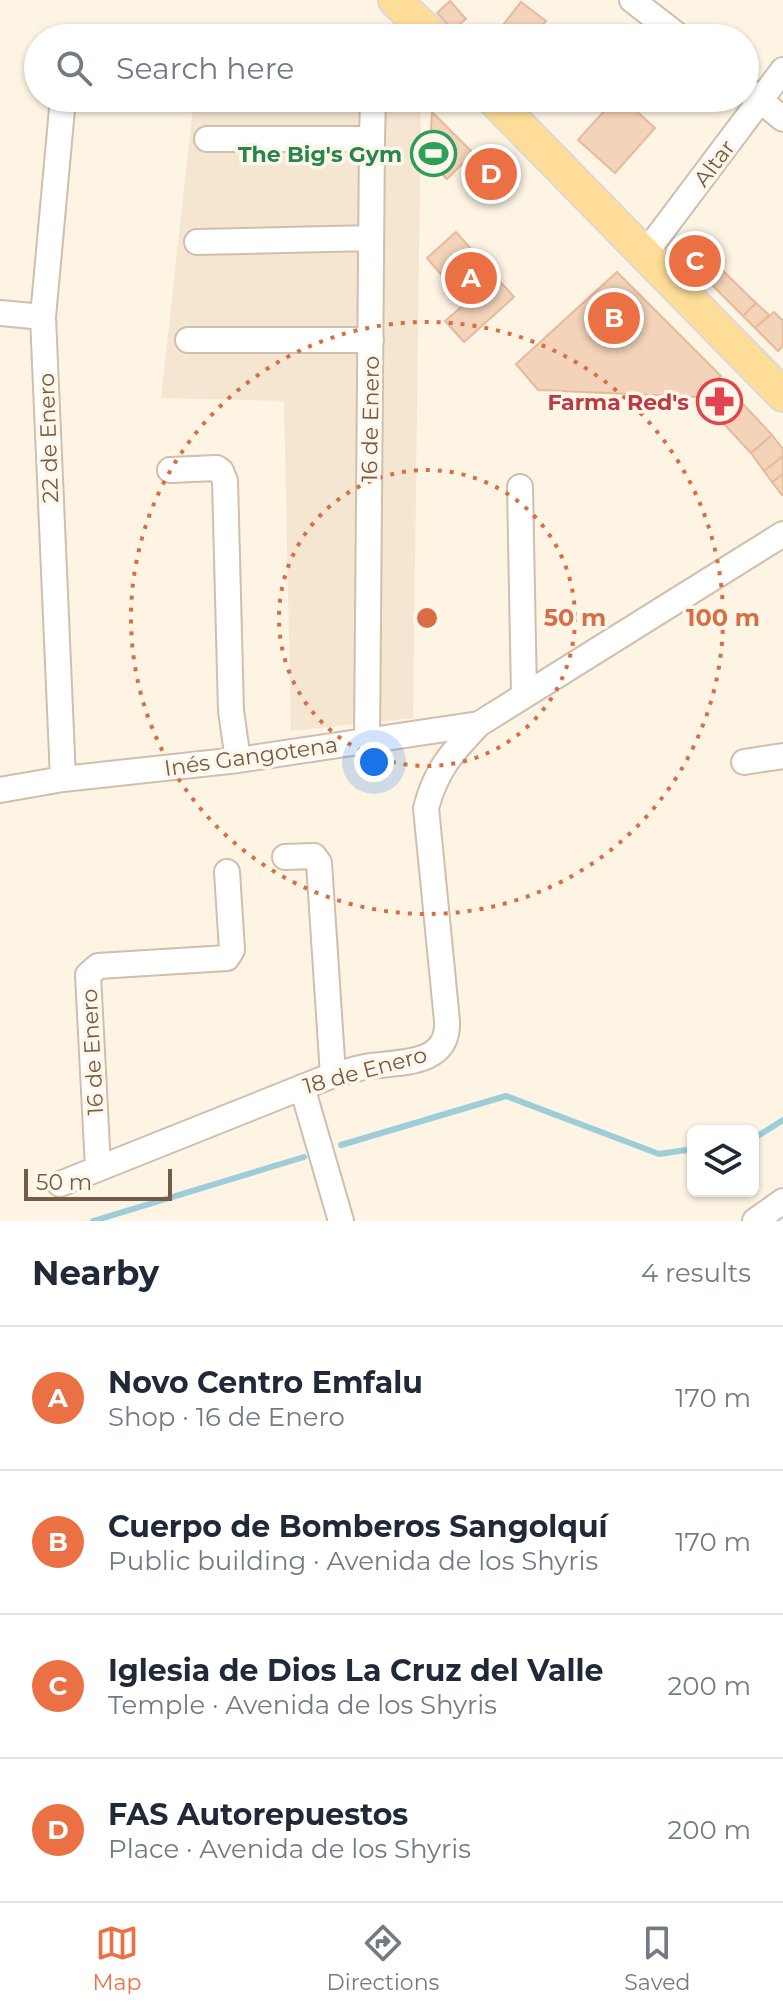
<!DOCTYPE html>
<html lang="en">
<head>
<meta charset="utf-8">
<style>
	body { margin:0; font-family:Montserrat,sans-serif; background:#f2f2f3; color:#1f2937 }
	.controls { position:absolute; right:24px; bottom:24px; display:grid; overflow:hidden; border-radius:12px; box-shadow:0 2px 6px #0004 }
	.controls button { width:72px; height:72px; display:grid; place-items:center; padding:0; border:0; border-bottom:2px solid #e0e1e3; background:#fff; color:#1f2937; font:40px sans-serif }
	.scale { position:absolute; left:24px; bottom:20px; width:148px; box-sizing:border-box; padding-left:8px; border:4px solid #765a48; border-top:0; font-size:22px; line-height:28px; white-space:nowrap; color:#765a48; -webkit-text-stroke:6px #fff8ea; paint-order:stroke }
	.you { position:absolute; left:374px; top:762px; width:28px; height:28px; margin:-20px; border:6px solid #fff; border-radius:50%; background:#1a73e8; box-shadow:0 0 0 12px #1a73e833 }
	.badge { display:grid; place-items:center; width:52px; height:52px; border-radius:50%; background:#eb7144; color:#fff; font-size:26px; font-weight:700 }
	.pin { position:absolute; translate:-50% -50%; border:4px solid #fff; box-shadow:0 2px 8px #0006 }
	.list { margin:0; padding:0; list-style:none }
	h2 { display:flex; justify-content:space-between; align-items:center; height:104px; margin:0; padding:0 32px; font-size:34px }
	h2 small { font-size:26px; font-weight:400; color:#747a83 }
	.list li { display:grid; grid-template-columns:52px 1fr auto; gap:24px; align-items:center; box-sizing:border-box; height:144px; padding:0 32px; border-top:2px solid #e0e1e3 }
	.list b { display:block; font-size:30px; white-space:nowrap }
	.list p { margin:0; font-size:26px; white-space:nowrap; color:#747a83 }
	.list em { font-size:26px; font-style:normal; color:#747a83 }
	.icon { flex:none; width:44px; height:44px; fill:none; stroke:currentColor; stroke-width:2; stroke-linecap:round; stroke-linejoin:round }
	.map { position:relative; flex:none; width:783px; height:1221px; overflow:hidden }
	.search { position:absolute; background:#fff; box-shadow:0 2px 6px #0004; left:24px; right:24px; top:24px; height:88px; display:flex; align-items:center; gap:20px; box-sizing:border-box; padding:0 28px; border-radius:44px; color:#747a83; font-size:30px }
	.sheet { height:680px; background:#fff }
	nav { display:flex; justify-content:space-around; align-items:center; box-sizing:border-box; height:112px; border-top:2px solid #e0e1e3; background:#fff; font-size:22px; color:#747a83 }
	nav a { display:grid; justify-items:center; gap:4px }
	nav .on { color:#eb7144 }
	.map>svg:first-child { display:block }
	.residential { fill:#f5e6d1 }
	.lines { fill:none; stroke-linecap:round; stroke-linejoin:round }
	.stream { stroke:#9dcdd9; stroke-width:6 }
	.building { fill:#f3d3ba; stroke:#e6ba9a; stroke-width:2 }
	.minor-casing { stroke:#d1beac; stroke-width:28 }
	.major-casing { stroke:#ded7d3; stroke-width:36 }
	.minor { stroke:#fff; stroke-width:24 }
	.major { stroke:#fedd99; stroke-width:32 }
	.ring { fill:none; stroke:#d96e45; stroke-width:4; stroke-dasharray:4 8 }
	.labels { text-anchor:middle; stroke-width:7; stroke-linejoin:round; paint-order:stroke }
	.leisure-label { font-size:22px; font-weight:bold; fill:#27864d; stroke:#fff8ea; text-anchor:end }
	.street-label { font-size:22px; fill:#765a48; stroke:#fff8ea }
	.health-label { font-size:22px; font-weight:bold; fill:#be3a42; stroke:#fff8ea; text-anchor:end }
	.centre { fill:#d96e45; stroke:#fff8ea; stroke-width:4 }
	.ring-label { font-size:24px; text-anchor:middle; font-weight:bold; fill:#d96e45; stroke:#fff8ea; stroke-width:7; stroke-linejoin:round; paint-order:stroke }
</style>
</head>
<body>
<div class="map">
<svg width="783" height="1221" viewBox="0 0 783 1221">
	<rect width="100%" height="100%" fill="#fdf4e3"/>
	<path class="residential" d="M194,98H421L413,718L291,731L284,401L161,398Z"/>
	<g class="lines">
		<path class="stream" d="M753,1139L783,1120
			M341,1145L506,1096L659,1154L693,1149
			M93,1221L304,1157"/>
	</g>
	<path class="building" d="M450,1L466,19L453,30L437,13Z
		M521,2L546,21L533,38H493Z
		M616,98H622L655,128L615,173L578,140Z
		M432,112L473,153L447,179L429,161Z
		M490,152L513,178L495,197L469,171Z
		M456,232L514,297L464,342L445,321L466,303L427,258Z
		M698,233L725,261L707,280L679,252Z
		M719,267L756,303L743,316L707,280Z
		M617,272L721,376L697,397L538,390L516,364Z
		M756,303L769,315L755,328L743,316Z
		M774,312L783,321V346L778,351L755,328Z
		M730,390L772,435L751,453L710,409Z
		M772,435L783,449V456L764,471L751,453Z
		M783,456V474L772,482L764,471Z
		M783,474V494L782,495L772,482Z"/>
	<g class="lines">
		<defs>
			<path id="minor" d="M632,0L681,38
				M745,88L783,119
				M207,139H372
				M197,242L371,238
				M644,255L783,70
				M0,313L43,317
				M188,340H371
				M170,470L217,468L221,471L225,481L231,711L238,760
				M520,487L524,695
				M367,741L372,139L373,101L376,98
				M744,762L783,756
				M63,779L43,317L63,98
				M0,790L63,779L238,760L479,724L783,534
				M285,857L314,856L319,863L333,1075
				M302,1087L341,1221
				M98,1168L88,975L98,966L227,958L232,950L227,872
				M60,1184L333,1075C346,1072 358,1068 370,1066C402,1062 449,1065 447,1021L426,808C436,770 452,752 479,724
				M755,1221L783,1201"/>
			<path id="major" d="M395,0L434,38
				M492,98L783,395"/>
		</defs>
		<use href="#minor" class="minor-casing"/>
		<use href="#major" class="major-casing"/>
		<use href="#minor" class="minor"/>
		<use href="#major" class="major"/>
	</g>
	<g class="ring">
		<circle cx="427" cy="618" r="148"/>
		<circle cx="427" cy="618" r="296"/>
	</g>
	<defs>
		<symbol id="stadium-ring" viewBox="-11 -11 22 22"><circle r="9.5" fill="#fff8ea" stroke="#2e9e5b" stroke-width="1.5"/><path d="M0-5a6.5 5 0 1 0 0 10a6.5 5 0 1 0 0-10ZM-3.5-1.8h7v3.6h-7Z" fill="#2e9e5b"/></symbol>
		<symbol id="pharmacy-ring" viewBox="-11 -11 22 22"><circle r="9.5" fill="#fff8ea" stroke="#e0444e" stroke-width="1.5"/><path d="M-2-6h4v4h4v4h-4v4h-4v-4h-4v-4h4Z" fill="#e0444e"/></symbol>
	</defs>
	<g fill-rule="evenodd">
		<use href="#stadium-ring" x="408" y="128" width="51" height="51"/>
		<use href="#pharmacy-ring" x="694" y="376" width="51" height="51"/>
	</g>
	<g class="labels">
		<g class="leisure-label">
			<text x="402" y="162">The Big's Gym</text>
		</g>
		<g class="street-label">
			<text transform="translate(714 163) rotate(-53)" y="8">Altar</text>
			<text transform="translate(370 419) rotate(-89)" y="8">16 de Enero</text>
			<text transform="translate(48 438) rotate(-92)" y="8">22 de Enero</text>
			<text transform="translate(251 756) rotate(-8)" y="8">Inés Gangotena</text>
			<text transform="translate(92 1052) rotate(-93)" y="8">16 de Enero</text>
			<text transform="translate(365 1070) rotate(-15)" y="8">18 de Enero</text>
		</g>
		<g class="health-label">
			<text x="689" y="410">Farma Red's</text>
		</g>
	</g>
	<circle cx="427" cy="618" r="12" class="centre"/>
	<g class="ring-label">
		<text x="575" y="626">50 m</text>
		<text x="723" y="626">100 m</text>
	</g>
</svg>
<div class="controls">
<button><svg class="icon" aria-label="layers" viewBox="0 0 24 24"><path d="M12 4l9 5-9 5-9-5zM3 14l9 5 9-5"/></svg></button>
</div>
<div class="scale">50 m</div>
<div class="you"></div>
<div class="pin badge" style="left:471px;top:278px">A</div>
<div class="pin badge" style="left:614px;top:318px">B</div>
<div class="pin badge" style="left:695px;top:261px">C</div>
<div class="pin badge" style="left:491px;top:174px">D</div>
<div class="search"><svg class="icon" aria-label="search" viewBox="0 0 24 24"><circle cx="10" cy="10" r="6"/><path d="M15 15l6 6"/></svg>Search here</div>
</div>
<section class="sheet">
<h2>Nearby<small>4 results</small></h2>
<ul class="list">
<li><span class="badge">A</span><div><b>Novo Centro Emfalu</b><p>Shop · 16 de Enero</p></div><em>170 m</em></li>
<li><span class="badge">B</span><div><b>Cuerpo de Bomberos Sangolquí</b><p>Public building · Avenida de los Shyris</p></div><em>170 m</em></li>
<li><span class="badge">C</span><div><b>Iglesia de Dios La Cruz del Valle</b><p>Temple · Avenida de los Shyris</p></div><em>200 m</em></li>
<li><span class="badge">D</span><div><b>FAS Autorepuestos</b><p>Place · Avenida de los Shyris</p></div><em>200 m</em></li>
</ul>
</section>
<nav>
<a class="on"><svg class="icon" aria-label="map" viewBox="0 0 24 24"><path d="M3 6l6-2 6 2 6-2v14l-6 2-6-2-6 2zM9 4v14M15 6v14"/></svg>Map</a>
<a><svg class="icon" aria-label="directions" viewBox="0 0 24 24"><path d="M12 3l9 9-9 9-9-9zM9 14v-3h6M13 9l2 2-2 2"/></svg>Directions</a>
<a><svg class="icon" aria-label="saved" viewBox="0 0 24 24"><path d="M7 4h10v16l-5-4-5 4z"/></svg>Saved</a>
</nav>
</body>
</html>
